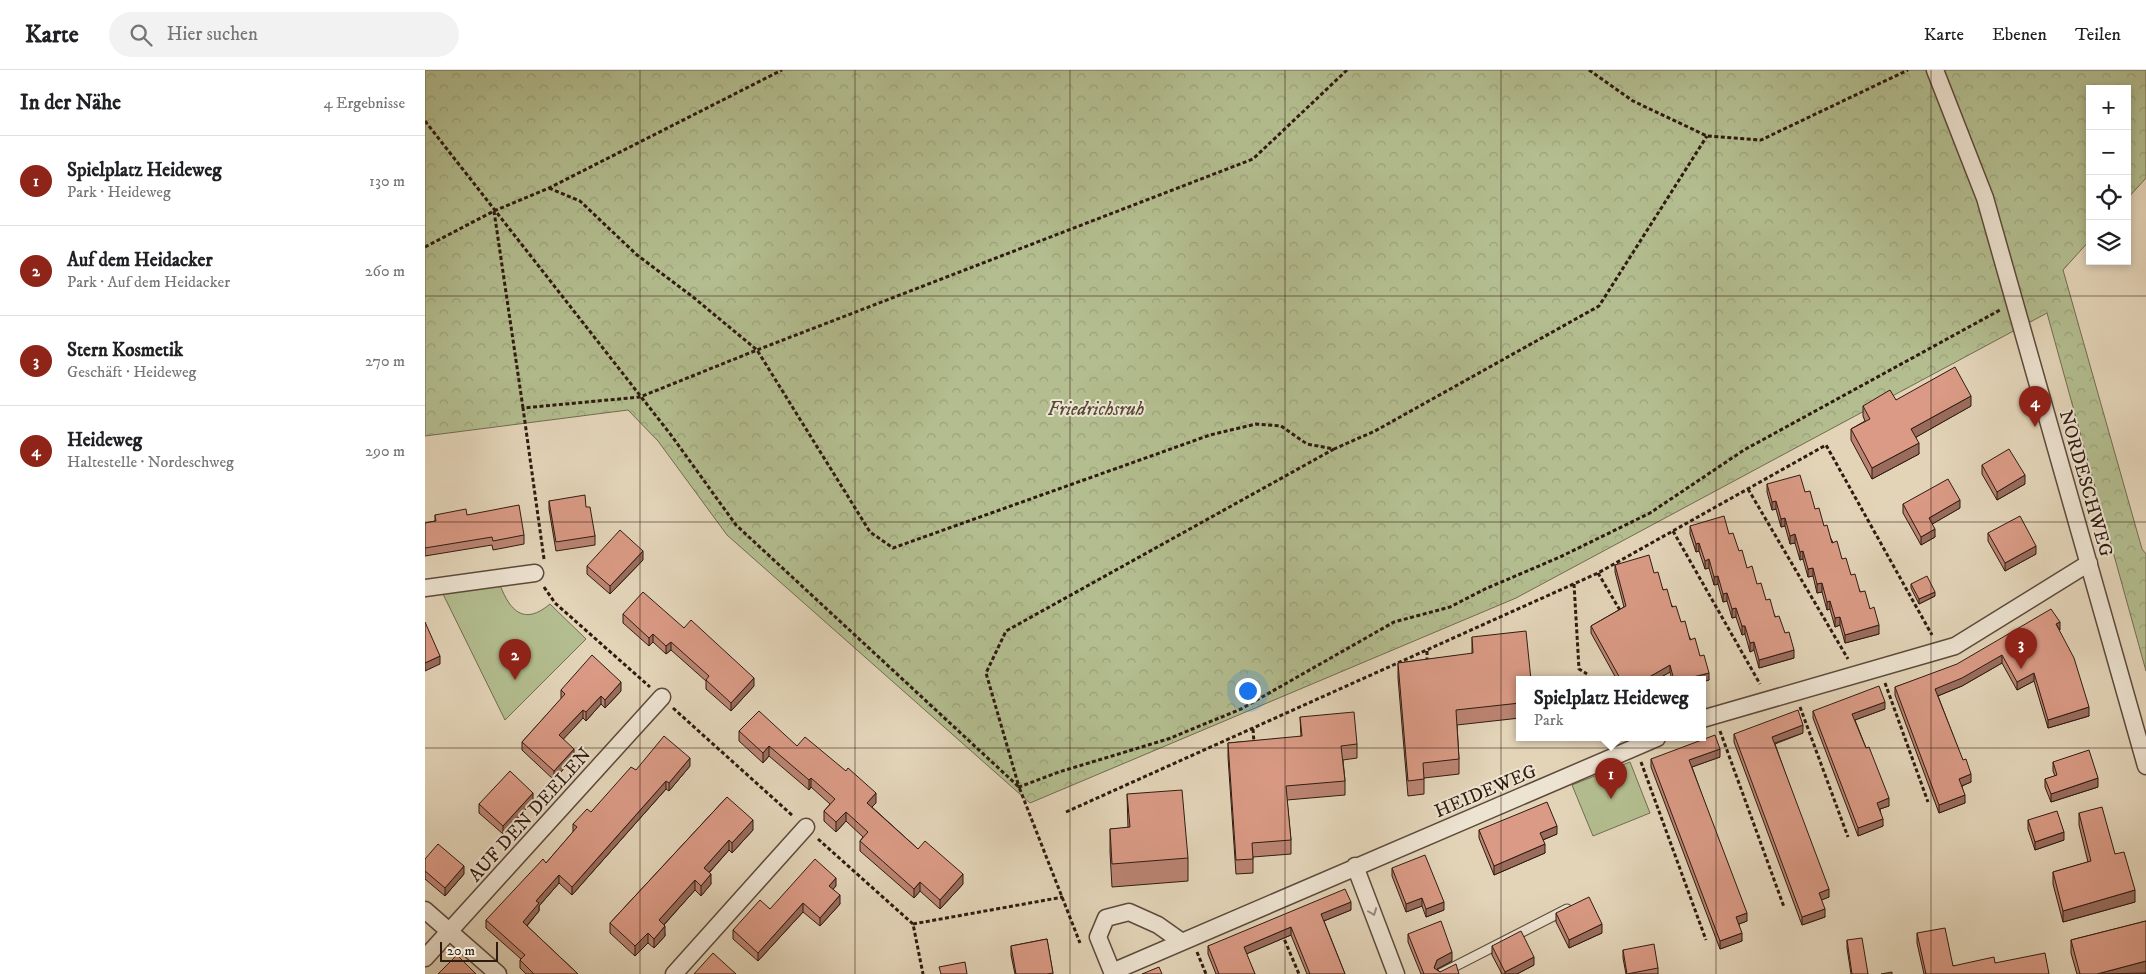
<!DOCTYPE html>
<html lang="de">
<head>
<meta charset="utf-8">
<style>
	body { margin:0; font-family:"IM FELL DW Pica",serif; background:#f2f2f2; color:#202124 }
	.controls { position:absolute; right:15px; top:15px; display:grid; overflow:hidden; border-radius:0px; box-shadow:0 2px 8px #0003 }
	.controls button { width:45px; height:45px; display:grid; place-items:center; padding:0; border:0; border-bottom:1px solid #e0e0e0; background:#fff; color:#202124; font:25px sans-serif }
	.scale { position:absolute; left:15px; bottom:12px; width:58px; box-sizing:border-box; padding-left:5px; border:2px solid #301b11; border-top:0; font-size:14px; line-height:18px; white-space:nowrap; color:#301b11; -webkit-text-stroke:4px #ede3d1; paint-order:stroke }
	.you { position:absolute; left:822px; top:620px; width:18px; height:18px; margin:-12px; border:4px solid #fff; border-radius:50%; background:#1a73e8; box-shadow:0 0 0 8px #1a73e833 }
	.badge { display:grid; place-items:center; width:32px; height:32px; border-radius:50%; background:#8f2418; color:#fff; font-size:16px; font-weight:700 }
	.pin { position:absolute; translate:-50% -41px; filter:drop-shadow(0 1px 2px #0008) }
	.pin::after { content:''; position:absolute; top:26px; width:18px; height:15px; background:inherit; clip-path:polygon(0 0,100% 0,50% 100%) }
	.popup { position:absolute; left:1091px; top:606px; width:190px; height:65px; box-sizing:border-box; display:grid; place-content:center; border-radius:0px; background:#fff; filter:drop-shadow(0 1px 4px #0005); font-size:16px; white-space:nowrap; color:#757577 }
	.popup b { font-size:19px; color:#202124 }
	.popup::after { content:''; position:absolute; left:50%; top:100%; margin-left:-10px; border:10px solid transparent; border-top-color:#fff }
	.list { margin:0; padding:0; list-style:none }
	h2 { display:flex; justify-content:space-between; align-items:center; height:65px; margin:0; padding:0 20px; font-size:21px }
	h2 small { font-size:16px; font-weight:400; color:#757577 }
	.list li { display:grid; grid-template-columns:32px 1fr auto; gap:15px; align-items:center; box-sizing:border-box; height:90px; padding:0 20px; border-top:1px solid #e0e0e0 }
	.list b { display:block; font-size:19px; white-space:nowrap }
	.list p { margin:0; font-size:16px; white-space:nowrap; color:#757577 }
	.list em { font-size:16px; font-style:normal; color:#757577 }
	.icon { flex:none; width:28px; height:28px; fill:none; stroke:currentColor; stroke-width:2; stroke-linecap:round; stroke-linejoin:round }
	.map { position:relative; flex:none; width:1721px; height:904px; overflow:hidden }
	header { display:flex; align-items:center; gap:30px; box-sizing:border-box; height:70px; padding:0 25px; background:#fff; border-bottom:1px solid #e0e0e0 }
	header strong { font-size:24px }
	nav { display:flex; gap:28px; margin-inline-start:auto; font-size:18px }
	.search { width:350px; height:45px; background:#f2f2f2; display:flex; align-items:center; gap:12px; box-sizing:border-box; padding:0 18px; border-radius:28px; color:#757577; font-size:19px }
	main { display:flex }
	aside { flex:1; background:#fff }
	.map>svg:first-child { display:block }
	.green { fill:#b3bd8f; stroke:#726c50 }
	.forest { fill:url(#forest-crowns); stroke:#726c50 }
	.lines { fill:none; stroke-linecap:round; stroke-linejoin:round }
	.service-casing { stroke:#5d493b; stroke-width:11 }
	.minor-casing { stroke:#5d493b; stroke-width:19 }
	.path { stroke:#301b11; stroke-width:3; stroke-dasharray:4 2.5; stroke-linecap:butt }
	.service { stroke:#ede3d1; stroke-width:9 }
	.minor { stroke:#ede3d1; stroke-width:16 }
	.wall { fill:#bb8472; stroke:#301b11 }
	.shaded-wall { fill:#996c5d; stroke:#301b11 }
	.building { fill:#da9a85; stroke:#301b11 }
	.oneway { stroke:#98897b }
	.grid { fill:none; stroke:#301b11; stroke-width:1; stroke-opacity:0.55 }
	.labels { text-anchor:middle; stroke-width:4; stroke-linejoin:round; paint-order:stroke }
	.park-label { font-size:19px; font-style:italic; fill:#574c37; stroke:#ede3d1 }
	.street-label { font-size:19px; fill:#301b11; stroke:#ede3d1 }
</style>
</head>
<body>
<header>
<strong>Karte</strong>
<div class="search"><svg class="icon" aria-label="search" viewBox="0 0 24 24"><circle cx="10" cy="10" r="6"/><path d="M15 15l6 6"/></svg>Hier suchen</div>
<nav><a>Karte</a><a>Ebenen</a><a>Teilen</a></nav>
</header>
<main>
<aside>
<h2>In der Nähe<small>4 Ergebnisse</small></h2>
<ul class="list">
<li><span class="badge">1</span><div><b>Spielplatz Heideweg</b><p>Park · Heideweg</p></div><em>130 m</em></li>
<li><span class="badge">2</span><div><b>Auf dem Heidacker</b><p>Park · Auf dem Heidacker</p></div><em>260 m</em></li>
<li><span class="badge">3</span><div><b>Stern Kosmetik</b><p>Geschäft · Heideweg</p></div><em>270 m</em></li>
<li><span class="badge">4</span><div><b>Heideweg</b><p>Haltestelle · Nordeschweg</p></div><em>290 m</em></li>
</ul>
</aside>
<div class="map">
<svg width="1721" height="904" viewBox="0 0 1721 904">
	<defs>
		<pattern id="forest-crowns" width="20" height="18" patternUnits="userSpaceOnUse" patternTransform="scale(1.25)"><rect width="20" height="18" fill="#b3bd8f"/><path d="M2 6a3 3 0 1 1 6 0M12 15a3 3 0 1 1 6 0" fill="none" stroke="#9aa27a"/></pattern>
	</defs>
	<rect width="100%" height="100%" fill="#e3d4b8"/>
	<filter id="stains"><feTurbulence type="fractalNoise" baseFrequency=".004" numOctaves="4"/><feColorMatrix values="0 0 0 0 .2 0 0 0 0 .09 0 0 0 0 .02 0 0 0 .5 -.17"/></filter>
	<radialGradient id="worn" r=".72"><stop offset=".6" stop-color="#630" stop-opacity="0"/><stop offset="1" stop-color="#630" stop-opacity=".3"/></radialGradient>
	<path class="green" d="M75,515C85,541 99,556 125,534L161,569L80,650L17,522Z
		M1205,692L1225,743L1168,766L1147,715Z"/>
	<path class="forest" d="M0,0H1721V108L1702,129V19H1665V170L1638,200L1717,479L1721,484V601L1622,243L1091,528L605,733L302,465L233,371L203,340L0,366Z"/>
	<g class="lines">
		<defs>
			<path id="service" d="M1015,904L1142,839"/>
			<path id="minor" d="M1510,0L1560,128L1721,696
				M0,518L110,503
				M1277,649L1530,576L1664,493
				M930,796L971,904
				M0,840L73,904
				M0,888L237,627
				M687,902L1232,668
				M249,904L381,757
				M688,904L673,867L681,848L704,842L733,855L757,872"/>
		</defs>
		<use href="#service" class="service-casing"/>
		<use href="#minor" class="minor-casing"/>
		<path class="path" d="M1164,0L1208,31L1282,66L1336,70L1483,0
			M0,51L246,365L311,455L594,717L655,873
			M124,118L155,131L212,185L268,227L332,280L445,462L468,478L785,365L831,354L856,356L882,374L909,379L950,361L1174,236L1282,66
			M69,141L98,338
			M0,177L69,141L124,118L357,0
			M909,379L581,561L561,603L594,717L634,702L743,669L816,639L969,552L1025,537L1060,519L1135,487L1225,443L1319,380L1575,240
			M1323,419L1423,589
			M1248,461L1335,614
			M119,489L98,338L215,327L332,280L828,89L922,0
			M1173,503L1196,542
			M1149,514L1154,599L1162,604
			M119,517L130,533L225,617
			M1002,581V593
			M1460,613L1503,732
			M1375,637L1423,767
			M248,638L368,746
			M828,659L829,673
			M1295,661L1359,837
			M1216,692L1281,870
			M641,742L1173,503L1401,375L1507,565
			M393,769L488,854L498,904
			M488,854L638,827
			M857,864L874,904
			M772,882L781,904"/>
		<use href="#service" class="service"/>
		<use href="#minor" class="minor"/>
	</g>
	<path class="wall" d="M1471,330L1546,336L1491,367L1494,384L1447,409L1426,370V359L1440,351L1438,346V336Z
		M1557,395L1600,414L1572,430L1557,404Z
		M1342,414L1380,422L1445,539L1454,564L1420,573L1415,555L1410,557L1405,539L1402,540L1397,522L1392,523L1388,506L1383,507L1378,489L1375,490L1370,473L1365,474L1360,456L1356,457L1351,439L1347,440L1342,422Z
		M124,431L161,437L170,466V475L131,481L124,439Z
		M1478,434L1535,438L1507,454L1510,467L1496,475L1478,443Z
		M10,445H42L99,465V474L68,480L67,475L0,486V453L10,451Z
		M1265,456L1304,464L1322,498L1360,563L1369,588L1334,598L1329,580L1325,582L1320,564L1317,565L1311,547L1307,548L1302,531L1298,532L1293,514L1289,515L1284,498L1280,499L1274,481L1271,482L1265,464Z
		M1563,463L1611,484L1580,501L1563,471Z
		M218,490L185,524L162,504V496Z
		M1190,495L1229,503L1275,586L1284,610L1277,612V610H1247L1245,602L1231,610H1192L1166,563V556L1199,537L1190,502Z
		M1486,514L1510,526L1494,534L1486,518Z
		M198,544L259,558L329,616L306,641L281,619V611L246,580L241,584L228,572L224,576L198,553Z
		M1634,561L1664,646L1623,658L1609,611L1592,620L1577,593L1537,616L1513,626L1546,712L1537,716L1540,733L1514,743L1470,625V617Z
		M1047,567L1095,610V648L1032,655L1034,689V704L999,708V724L983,726L973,608V593L1047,584Z
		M136,620L196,621L180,638L176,634L161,651L158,648L138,669L149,687L129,710L97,680V672L136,629Z
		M1460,639L1430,650L1464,736L1455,739L1458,756L1433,766L1388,648V641Z
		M875,647L932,674V688L918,690L920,711V725L862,730L866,770V784L828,787V803L811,804L803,687V673L876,667Z
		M314,661L372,676L451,733L447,737L493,779L538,814L515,839L495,821L489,828L435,781V771L438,767L421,751L411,762L399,751V741L405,734L386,717L384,720L344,686L338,693L314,671Z
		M1378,663L1350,674L1404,827L1396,830L1400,847L1377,855L1309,672V664Z
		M1295,687L1267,697L1322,851L1314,854L1317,871L1295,879L1226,697V689Z
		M1628,692L1673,717L1626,732L1620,717V709L1630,706L1628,701Z
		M265,696L244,721L241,719L147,825L134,813L114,836V841L102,856L153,904H101L95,898V890L96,889L61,858V850L121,793L148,762V754L166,742L211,700Z
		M702,724L763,788V811L687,817L685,782V759L703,758Z
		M302,727L328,760L307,783L304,780L284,803L286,814L276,826L270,820L239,855L240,866L229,878L223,873L210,886L185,863V853Z
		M108,731L78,764L54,743V734Z
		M1654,743L1690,784L1710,832L1638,852L1628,814V802L1663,792L1654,755Z
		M1603,750L1639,770L1610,780L1603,759Z
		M1054,760L1132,764L1118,770L1120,783L1069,805L1054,768Z
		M0,789L39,804L20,826L0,809Z
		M967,798L1019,840L1001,847L997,836L981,842L967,806Z
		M411,816L408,819L415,834L395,856L378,842L333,891L308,869V860L345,839Z
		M926,840L899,851L920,904H882L866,865L821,884L830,904H791L783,884V876Z
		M1131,843L1177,863L1144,878L1131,852Z
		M1721,851V903L1719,904H1652L1646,883V870Z
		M1492,863L1528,896L1570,893L1624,904H1499L1492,873Z
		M983,864L1027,891L1012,899L1015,902L1034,904H996L983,872Z
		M622,869L628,904H590L586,885V876Z
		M1422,870L1443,904H1426L1422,878Z
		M1067,876L1109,895L1092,904H1077L1067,885Z
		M1198,880L1233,898V904H1201L1198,888Z"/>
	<path class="shaded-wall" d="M1546,326V336L1486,370V359Z
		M1494,373V384L1447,409V398Z
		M1600,405V414L1572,430V422Z
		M1535,430V438L1504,456V448Z
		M1351,431V439L1347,440V432Z
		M1360,448V456L1356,457V449Z
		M1510,459V467L1496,475V467Z
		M1370,464V473L1365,474V466Z
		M1274,473V481L1271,482V474Z
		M1611,476V484L1580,501V493Z
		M218,481V490L185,524V516Z
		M1378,481V489L1375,490V482Z
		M1284,489V498L1280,499V491Z
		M1388,498V506L1383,507V499Z
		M1293,506V514L1289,515V507Z
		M1397,513V522L1392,523V514Z
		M1510,522V526L1494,534V529Z
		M1302,523V531L1298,532V524Z
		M1405,531V539L1402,540V532Z
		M1311,538V547L1307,548V539Z
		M1415,547V555L1410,557V548Z
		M1635,552V560L1631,554Z
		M1454,555V564L1420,573V565Z
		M1317,556H1320V564L1317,565Z
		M228,564V572L224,576V568Z
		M246,572V580L241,584V576Z
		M1329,572V580L1325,582V573Z
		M1369,580V588L1334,598V590Z
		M1577,585V593L1537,616L1510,627V619Z
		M15,586V594L0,601V593Z
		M1245,595V602L1231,610H1219Z
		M1284,603V610L1277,612V610H1256Z
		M1609,603V611L1592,620V612Z
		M329,608V616L306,641V633Z
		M196,612V621L180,638V630Z
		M176,626V634L161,651V642Z
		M1460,632V639L1427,651V644Z
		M1664,637V646L1623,658V650Z
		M158,640V648L134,674V665Z
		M1378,655V663L1347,674V667Z
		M344,676V686L338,693V683Z
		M149,679V687L129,710V701Z
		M1295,679V687L1264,698V690Z
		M265,688V696L244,721V713Z
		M1546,704V712L1534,717V709Z
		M386,708V717L384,720V710Z
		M1673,708V717L1626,732V724Z
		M241,711V719L147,825V817Z
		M108,723V731L78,764V756Z
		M451,723V733L442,742V733Z
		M1540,725V733L1514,743V735Z
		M1464,728V736L1452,740V733Z
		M421,742V751L411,762V752Z
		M1458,749V756L1433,766V758Z
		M328,750V760L307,783V773Z
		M1132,756V764L1115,771V763Z
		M1639,762V770L1610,780V772Z
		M304,770V780L279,808V798Z
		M1120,774V783L1069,805V796Z
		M39,796V804L20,826V818Z
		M286,804V814L276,826V816Z
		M538,804V814L515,839V830Z
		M134,805V813L114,836V841L98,860V852L111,831Z
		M411,808V816L404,824V816Z
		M270,810V820L234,860V850Z
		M495,812V821L489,828V819Z
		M1404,819V827L1394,831V823Z
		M1710,820V832L1638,852V841Z
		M415,825V834L395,856V848Z
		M997,828V836L981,842V834Z
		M926,832V840L896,852V844Z
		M1019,832V840L1001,847V839Z
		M378,833V842L333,891V883Z
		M1400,839V847L1377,855V847Z
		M1322,843V851L1311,855V847Z
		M1177,854V863L1144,878V870Z
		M240,856V866L229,878V869Z
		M866,857V865L819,885V877Z
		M223,863V873L210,886V876Z
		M1317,863V871L1295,879V871Z
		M1027,882V891L1012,899L1010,904L1009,898L1012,890Z
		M1109,887V895L1092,904H1080V902Z
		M1721,891V903L1672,904Z"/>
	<path class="building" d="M1530,297L1546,326L1486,359L1494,373L1447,398L1426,359L1445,349L1438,336L1465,320L1471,330Z
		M1584,379L1600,405L1572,422L1557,395Z
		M1375,405L1380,422L1385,421L1390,439L1394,438L1399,456L1402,455L1407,473L1412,471L1417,489L1421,488L1426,505L1430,504L1435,522L1440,521L1445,539L1449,537L1454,555L1420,565L1415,547L1410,548L1405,531L1402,532L1397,513L1392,514L1388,498L1383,499L1378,481L1375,482L1370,464L1365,466L1360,448L1356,449L1351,431L1347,432L1342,414Z
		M1523,409L1535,430L1504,448L1510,459L1496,467L1478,434Z
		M160,425L161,437H165L170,466L131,472L124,431Z
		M94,435L99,465L68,471L67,467L0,478V453L11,451L10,445L41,439L42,445Z
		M1299,446L1304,464L1308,463L1314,481L1317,480L1322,498L1327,496L1332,514L1336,513L1341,530L1345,529L1350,547L1354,546L1360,563L1364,562L1369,580L1334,590L1329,572L1325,573L1320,556H1317L1311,538L1307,539L1302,523L1298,524L1293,506L1289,507L1284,489L1280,491L1274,473L1271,474L1265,456Z
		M1595,446L1611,476L1580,493L1563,463Z
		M195,460L218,481L185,516L162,496Z
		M1224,485L1229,503L1233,502L1238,520L1242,519L1247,537L1251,536L1256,552L1260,551L1265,570L1270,568L1275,586L1279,585L1284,603L1256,610H1249L1245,595L1219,610H1196L1166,556L1201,536L1190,495Z
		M1502,506L1510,522L1494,529L1486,514Z
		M218,522L259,558L266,550L329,608L306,633L281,610L284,606L246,572L241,576L228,564L224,568L198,544Z
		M1626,539L1635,552L1631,554L1649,588L1664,637L1623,650L1609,603L1592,612L1577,585L1537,608L1510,619L1538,690L1541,689L1546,704L1534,709L1540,725L1514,735L1470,617L1532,594Z
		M0,552L15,586L0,593Z
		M1101,561L1106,610H1095V633L1031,640L1034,689L998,693L999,709L983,711L973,593L1048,583L1047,567Z
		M167,585L196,612L180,630L176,626L161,642L158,640L134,665L149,679L129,701L97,672L140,624L136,620Z
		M1454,616L1460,632L1427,644L1441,678L1444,677L1464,728L1452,733L1458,749L1433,758L1388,641Z
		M1373,640L1378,655L1347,667L1404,819L1394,823L1400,839L1377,847L1309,664Z
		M334,641L372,676L380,667L421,701L423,698L451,723L442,733L493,779L500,771L538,804L515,830L495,812L489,819L435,771L443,762L421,742L411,752L399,741L410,729L386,708L384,710L344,676L338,683L314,661Z
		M929,642L932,674L916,676L920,711L861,716L866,770L827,773L828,789L811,790L803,673L877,666L875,647Z
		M1290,665L1295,679L1264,690L1322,843L1311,847L1317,863L1295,871L1226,689Z
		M239,666L265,688L244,713L241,711L147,817L134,805L111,831L114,833L98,852L153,904H109L95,890L100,885L61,850L118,789L121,793L152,757L148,754L162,739L166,742L206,697L211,700Z
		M1664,680L1673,708L1626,724L1620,709L1632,705L1628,692Z
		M85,701L108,723L78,756L54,734Z
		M757,720L763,788L687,794L685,759L705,757L702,724Z
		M302,727L328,750L307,773L304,770L279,798L286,804L276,816L270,810L234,850L240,856L229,869L223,863L210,876L185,853Z
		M1122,732L1132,756L1115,763L1120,774L1069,796L1054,760Z
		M1677,737L1690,784L1699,782L1710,820L1638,841L1628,802L1666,791L1654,743Z
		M1632,741L1639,762L1610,772L1603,750Z
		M13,774L39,796L20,818L0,801V789Z
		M1000,785L1019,832L1001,839L997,828L981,834L967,798Z
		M390,789L411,808L404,816L415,825L395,848L378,833L333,883L308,860L335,830L345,839Z
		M920,819L926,832L896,844L920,904H885L866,857L819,877L830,904H794L783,876Z
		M1164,827L1177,854L1144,870L1131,843Z
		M1016,851L1027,882L1012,890L1009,898L1015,902L1031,894L1034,904H999L983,864Z
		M1721,851V891L1672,904H1655L1646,870Z
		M1520,858L1528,896L1569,887L1570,893L1620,883L1624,904H1501L1492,863Z
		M1096,861L1109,887L1080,902L1067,876Z
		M1437,868L1443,904H1427L1422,870Z
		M622,869L628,903L622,904H591L586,876Z
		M1229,874L1233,898L1202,904L1198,880Z
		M288,883L311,904H269Z
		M32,885L51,904H13Z
		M540,892L542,904H516L514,897Z
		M734,897L737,904H717Z
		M1467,902V904H1456Z"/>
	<defs><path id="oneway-chevron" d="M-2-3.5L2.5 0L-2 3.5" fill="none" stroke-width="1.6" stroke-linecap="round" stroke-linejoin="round" transform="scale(1.25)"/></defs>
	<use class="oneway" href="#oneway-chevron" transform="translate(948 842) rotate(69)"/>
	<path class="grid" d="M215,0V904M430,0V904M645,0V904M860,0V904M1076,0V904M1291,0V904M1506,0V904M0,226H1721M0,452H1721M0,678H1721"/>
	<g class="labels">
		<g class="park-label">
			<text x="671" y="345">Friedrichsruh</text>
		</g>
		<g class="street-label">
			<text transform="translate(1662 413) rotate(74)" y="7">NORDESCHWEG</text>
			<text transform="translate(1060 720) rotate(-23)" y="7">HEIDEWEG</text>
			<text transform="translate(104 744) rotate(-48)" y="7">AUF DEN DEELEN</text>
		</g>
	</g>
	<rect width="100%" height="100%" filter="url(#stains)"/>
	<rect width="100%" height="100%" fill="url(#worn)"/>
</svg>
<div class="controls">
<button>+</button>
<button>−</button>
<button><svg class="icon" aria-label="locate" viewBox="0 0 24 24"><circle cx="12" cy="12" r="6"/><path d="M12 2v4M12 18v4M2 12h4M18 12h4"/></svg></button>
<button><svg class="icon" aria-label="layers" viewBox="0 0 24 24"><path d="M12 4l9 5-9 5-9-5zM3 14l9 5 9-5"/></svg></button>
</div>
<div class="scale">20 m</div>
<div class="you"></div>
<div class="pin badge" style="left:1186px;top:729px">1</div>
<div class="popup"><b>Spielplatz Heideweg</b>Park</div>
<div class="pin badge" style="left:90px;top:610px">2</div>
<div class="pin badge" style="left:1596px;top:599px">3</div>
<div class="pin badge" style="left:1610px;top:357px">4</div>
</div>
</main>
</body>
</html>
